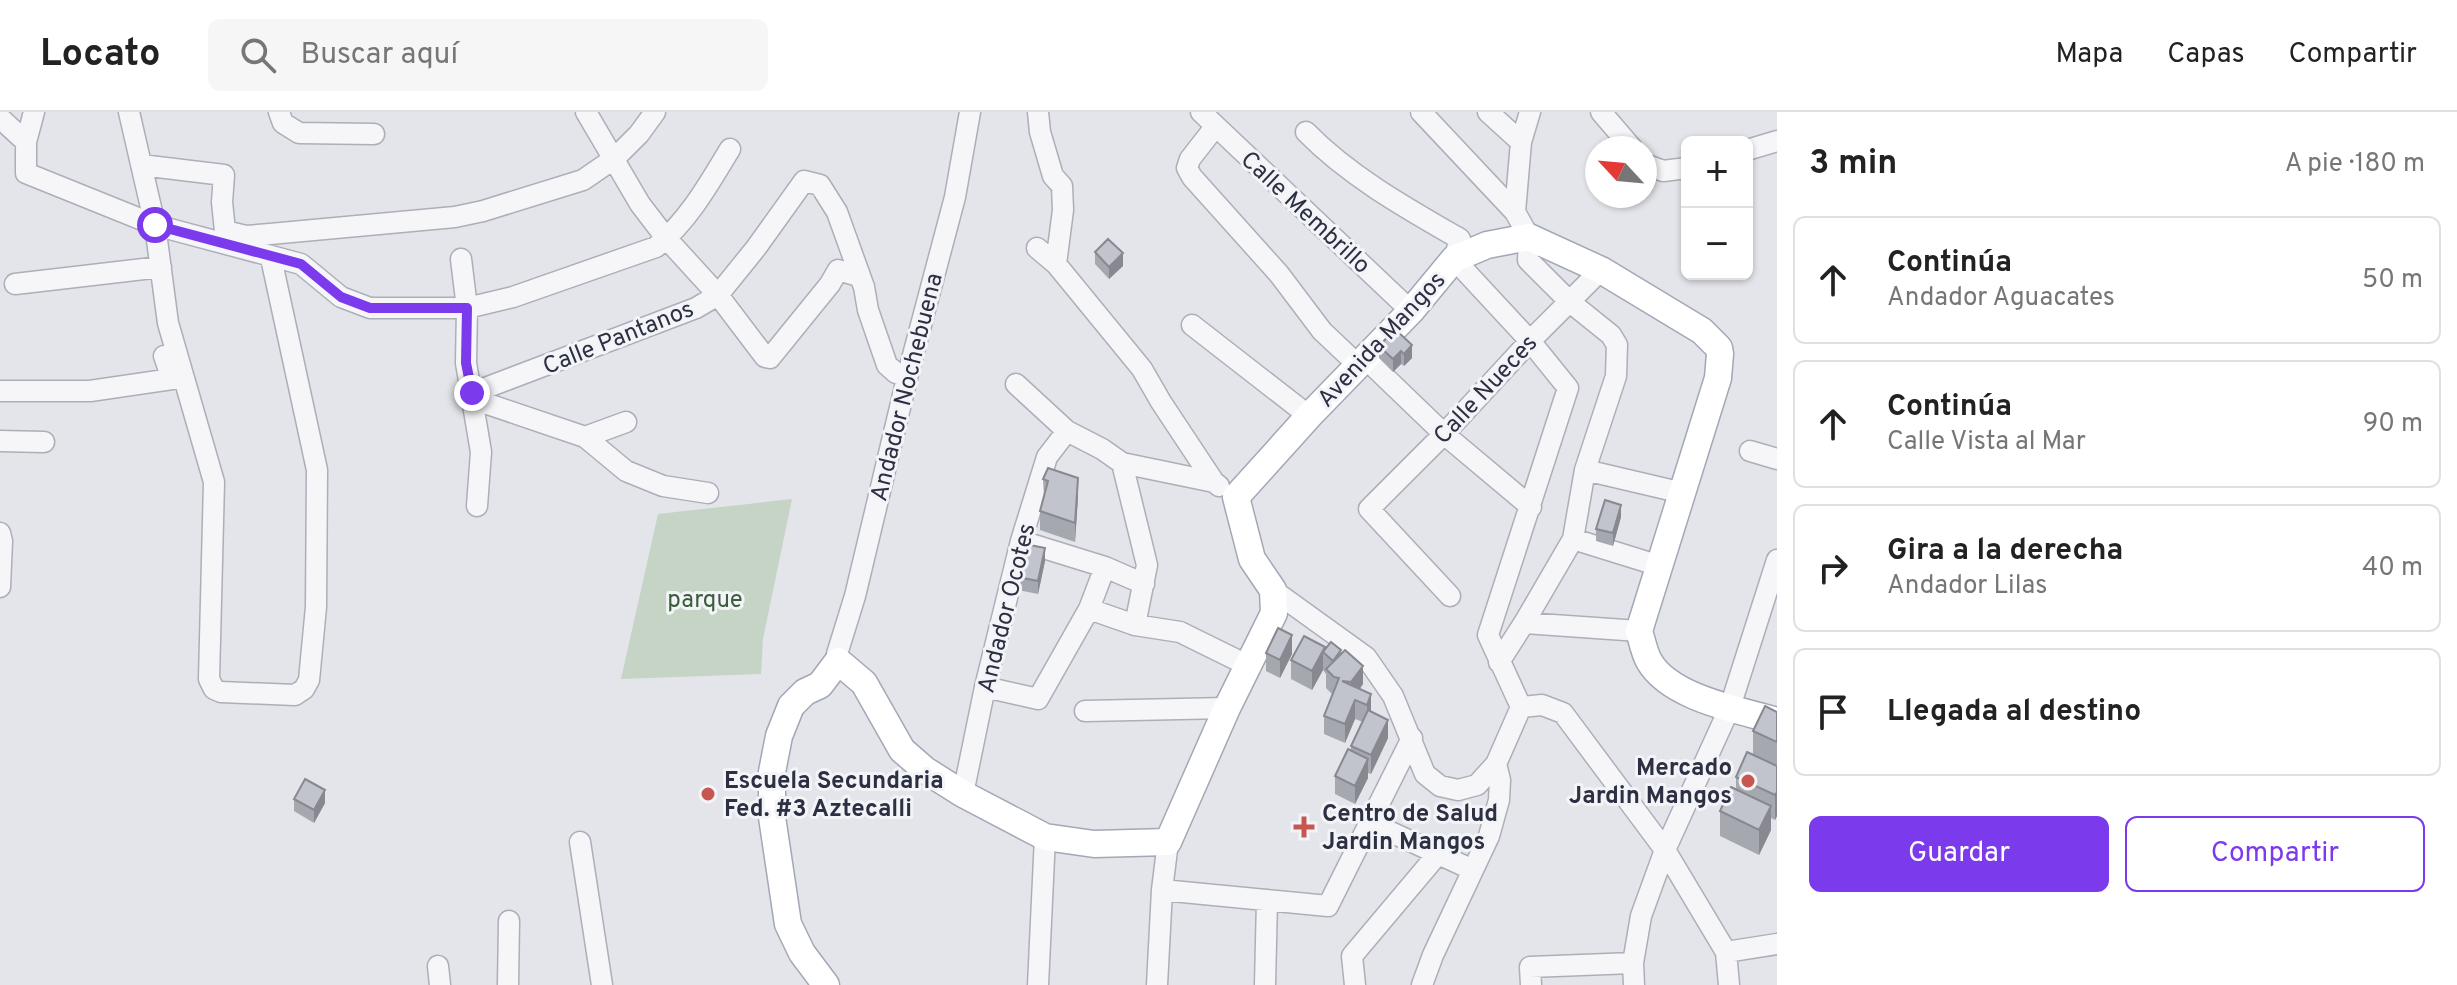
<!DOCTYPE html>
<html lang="es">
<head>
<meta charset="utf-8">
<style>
	body { margin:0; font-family:Overpass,sans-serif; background:#f6f6f6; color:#222 }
	.controls { position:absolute; right:24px; top:24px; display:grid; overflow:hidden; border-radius:12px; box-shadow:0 2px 6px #0004 }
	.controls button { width:72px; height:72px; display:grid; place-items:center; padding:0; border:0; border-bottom:2px solid #e0e0e0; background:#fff; color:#222; font:40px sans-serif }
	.compass { position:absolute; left:1585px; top:24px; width:72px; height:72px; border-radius:50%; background:#fff; box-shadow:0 2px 6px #0004; rotate:296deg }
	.stop { position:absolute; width:24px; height:24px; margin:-18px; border:6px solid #7c3aed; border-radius:50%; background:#fff }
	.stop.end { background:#7c3aed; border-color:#fff; box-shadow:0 2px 8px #0008 }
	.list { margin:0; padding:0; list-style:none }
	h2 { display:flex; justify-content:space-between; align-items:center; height:104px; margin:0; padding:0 32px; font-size:34px }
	h2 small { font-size:26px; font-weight:400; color:#767676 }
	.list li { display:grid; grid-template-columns:52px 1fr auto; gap:24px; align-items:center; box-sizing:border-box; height:128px; margin:0 16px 16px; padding:0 16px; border:2px solid #e0e0e0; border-radius:12px }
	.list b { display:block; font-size:30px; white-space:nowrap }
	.list p { margin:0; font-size:26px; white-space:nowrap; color:#767676 }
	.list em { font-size:26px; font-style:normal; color:#767676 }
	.actions { display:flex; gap:16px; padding:24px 32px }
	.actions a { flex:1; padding:18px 0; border:2px solid #7c3aed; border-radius:12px; text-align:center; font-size:28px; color:#7c3aed }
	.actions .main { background:#7c3aed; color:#fff }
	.icon { flex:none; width:44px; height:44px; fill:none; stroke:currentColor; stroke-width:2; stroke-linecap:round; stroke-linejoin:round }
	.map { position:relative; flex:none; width:1777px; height:873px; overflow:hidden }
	header { display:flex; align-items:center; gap:48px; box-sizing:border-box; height:112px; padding:0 40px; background:#fff; border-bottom:2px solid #e0e0e0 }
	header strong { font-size:38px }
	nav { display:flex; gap:44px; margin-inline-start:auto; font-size:28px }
	.search { width:560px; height:72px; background:#f6f6f6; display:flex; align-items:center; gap:20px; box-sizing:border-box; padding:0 28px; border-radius:12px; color:#767676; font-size:30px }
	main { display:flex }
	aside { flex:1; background:#fff }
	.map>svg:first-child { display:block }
	.green { fill:#c6d4c5 }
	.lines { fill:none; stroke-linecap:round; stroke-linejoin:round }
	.minor-casing { stroke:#acafb8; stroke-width:23 }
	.major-casing { stroke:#a3a7b6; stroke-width:29 }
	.minor { stroke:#f6f6f9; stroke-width:20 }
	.major { stroke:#fff; stroke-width:26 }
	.wall { fill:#a6a8b0 }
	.shaded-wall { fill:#878890 }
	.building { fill:#c1c3cd; stroke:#878890; stroke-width:2 }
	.route { stroke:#7c3aed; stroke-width:10 }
	.poi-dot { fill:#c75550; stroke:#f3f4f8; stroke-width:3 }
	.labels { text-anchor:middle; stroke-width:6; stroke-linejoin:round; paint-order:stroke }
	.street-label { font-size:24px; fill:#2c3042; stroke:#f3f4f8 }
	.park-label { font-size:24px; fill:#3a5d3a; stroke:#f3f4f8 }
	.poi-label { font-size:24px; font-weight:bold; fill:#2c3042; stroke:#f3f4f8; text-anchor:start }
</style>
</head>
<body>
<header>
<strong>Locato</strong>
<div class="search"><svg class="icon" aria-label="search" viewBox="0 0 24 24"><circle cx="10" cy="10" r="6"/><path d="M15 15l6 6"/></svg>Buscar aquí</div>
<nav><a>Mapa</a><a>Capas</a><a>Compartir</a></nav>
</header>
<main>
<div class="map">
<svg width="1777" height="873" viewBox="0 0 1777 873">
	<rect width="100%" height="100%" fill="#e3e5ea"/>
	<path class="green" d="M792,387L763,527L761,562L621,567L658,402Z"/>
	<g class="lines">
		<defs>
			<path id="minor" d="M34,0L26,30V61L155,113L301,152L341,185L370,196H467L513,185L656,135C688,109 709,72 730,37
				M129,0L155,113L168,211L214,370L209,567L214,577L221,580L295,583L304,577L309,568L316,495L317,358L271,146
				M279,0L283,11L299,21L374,22
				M586,0L640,92L666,126L718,183L765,245L770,246L830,172L838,158L858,164
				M1038,0L1040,20L1053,64L1062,74L1063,98L1056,152
				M1201,0L1411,199
				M1421,0L1515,100
				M1488,0L1521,30
				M1601,0L1632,36
				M0,6L26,30
				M1215,15L1190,47L1187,56L1192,65L1279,162L1322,219L1359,254
				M1306,20C1349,64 1406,96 1460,127L1454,147L1530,229L1568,276L1488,523L1521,595
				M1747,38L1777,29
				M1645,52L1663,59L1687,56
				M141,53L224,63L222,90L225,119L223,131
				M225,119L246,124L270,122L455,105L483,99L583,68L615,46L639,22L655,0
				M1037,136L1056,152L1142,257L1161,290L1214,370
				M461,147L467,196L466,251L481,340L477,394
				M15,172L161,155
				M1192,213L1309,304
				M1366,247L1444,322L1531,395
				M1016,272L1067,319L1102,337L1122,351L1214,370L1219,374
				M0,279H90L172,267L164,244
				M472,281L696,196L718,183L756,136L804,69L820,73L837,100L864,175L868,198L887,253L896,261L908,262
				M473,287L585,325L626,359L663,374L708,381
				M585,325L626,310
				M0,329L44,330
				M1750,339L1777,347
				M1122,351L1147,453L1135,513
				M1585,358L1683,381
				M0,421L2,429L0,475
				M1573,427L1660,454
				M1021,429L1105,455L1144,472
				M1273,478L1366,545L1393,584L1425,662L1440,674L1458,678L1477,673L1496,652L1521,595L1542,593L1563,601L1665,738L1726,840L1729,873
				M1450,484L1369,397L1444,322L1530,229L1601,158
				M1089,497L1135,513L1180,520L1249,554
				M1524,511L1639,519
				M838,549L837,542L855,484L908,262L955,85L970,0
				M1499,550L1524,511L1573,427L1585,358L1616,264L1617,233L1611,223L1570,190L1528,148L1529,125L1515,100L1521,30L1530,0
				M985,575L1038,587L1089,497L1105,455
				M1085,599L1227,596
				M963,682L985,575L1021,429L1047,345L1067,319
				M1371,711L1473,758
				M580,730L602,873
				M1162,778L1328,794L1412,626
				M1726,840L1777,832
				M438,854L440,873
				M508,873L509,809
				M1038,873L1045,725
				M1157,873L1162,778L1168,730
				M1265,873L1267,788
				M1355,873L1352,844L1437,743
				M1422,873L1433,843L1489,724L1499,688L1500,668L1496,652
				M1531,873L1530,855L1633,851
				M1634,873L1633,851L1641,804L1665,738L1730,595L1777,448"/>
			<path id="major" d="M826,873L802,841L788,812L772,705V660L779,624L791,594L805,580L820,573L838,549L864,571L902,638L925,658L963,682L1045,725L1094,732L1168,730L1227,596L1274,501L1273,478L1252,447L1236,385L1309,304L1411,199L1454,147L1487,133L1529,125L1601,158L1702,219L1719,236L1720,242L1718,266L1639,519C1642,528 1644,540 1649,549C1670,586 1739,598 1777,609"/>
		</defs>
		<use href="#minor" class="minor-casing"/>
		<use href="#major" class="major-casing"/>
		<use href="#minor" class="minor"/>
		<use href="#major" class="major"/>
	</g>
	<path class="wall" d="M1095,140L1123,154L1109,167L1095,152Z
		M1395,217L1412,246L1404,254L1401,252L1393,260L1379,246V234Z
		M1043,367L1078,385L1075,430L1040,418V399L1044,385Z
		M1621,405L1613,434L1596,429V417Z
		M1045,449L1038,482L1018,478V465Z
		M1325,537L1341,541L1363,572L1360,577L1371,599L1388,626L1371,662L1368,661V666L1355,692L1335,682V664L1351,639V634L1363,610L1355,607L1345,631L1324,622V604L1332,582L1326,576V562L1323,558L1312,578L1291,567V548Z
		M1266,541L1292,542L1280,566L1266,559Z
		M1777,600V704L1775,708L1771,706V718L1759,743L1720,724V699L1736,677V665L1753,643V619Z
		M294,687L325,691L314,711L294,699Z"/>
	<path class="shaded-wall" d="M1123,141V154L1109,167V155Z
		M1412,233V246L1404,254V242Z
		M1401,239V252L1393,260V247Z
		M1078,366V385L1075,430V411Z
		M1621,393V405L1613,434V421Z
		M1045,436V449L1038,482V469Z
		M1292,523V542L1280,566V548Z
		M1325,535V542L1323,540V558L1312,578V559Z
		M1363,554V572L1351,588V570Z
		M1371,582V601L1367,611V593Z
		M1355,588V607L1345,631V612Z
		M1388,608V626L1371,662V643Z
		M1368,647V666L1355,692V674Z
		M325,678V691L314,711V698Z
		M1777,680V704L1775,708V683Z
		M1771,694V718L1759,743V718Z"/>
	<path class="building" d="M1108,127L1123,141L1109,155L1095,140Z
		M1395,217L1412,233L1404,242L1401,239L1393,247L1379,234Z
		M1048,356L1078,366L1075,411L1040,399L1048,369L1043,367Z
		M1605,388L1621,393L1613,421L1596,417Z
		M1025,432L1045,436L1038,469L1018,465Z
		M1278,516L1292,523L1280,548L1266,541Z
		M1304,524L1325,535L1312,559L1291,548Z
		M1331,530L1341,538L1333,549L1323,540Z
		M1345,538L1363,554L1351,570L1342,569L1371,582L1367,593L1355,588L1345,612L1324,604L1339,566L1334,565L1326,557Z
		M1765,594L1777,600V630L1753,619Z
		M1368,598L1388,608L1371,643L1351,634Z
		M1348,637L1368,647L1355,674L1335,664Z
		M1747,640L1777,654V680L1775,683L1736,665Z
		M305,667L325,678L314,698L294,687Z
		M1731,675L1771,694L1759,718L1720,699Z"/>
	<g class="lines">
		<path class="route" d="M155,113L301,152L341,185L370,196H467L466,251L472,281"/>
	</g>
	<g class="poi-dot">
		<circle cx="1748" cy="669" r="8"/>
		<circle cx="708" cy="682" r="8"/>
		<path d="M1300 703h8v8h8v8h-8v8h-8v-8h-8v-8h8z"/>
	</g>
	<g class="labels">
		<g class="street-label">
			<text transform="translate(1306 100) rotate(43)" y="8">Calle Membrillo</text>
			<text transform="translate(618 225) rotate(-22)" y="8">Calle Pantanos</text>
			<text transform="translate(1381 227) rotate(-47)" y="8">Avenida Mangos</text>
			<text transform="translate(906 275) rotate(-76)" y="8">Andador Nochebuena</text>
			<text transform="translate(1485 277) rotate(-47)" y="8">Calle Nueces</text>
			<text transform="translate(1006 496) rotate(-76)" y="8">Andador Ocotes</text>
		</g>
		<g class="park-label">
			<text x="705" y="495">parque</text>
		</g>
		<g class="poi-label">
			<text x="1732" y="663" text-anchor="end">Mercado<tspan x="1732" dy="28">Jardin Mangos</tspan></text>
			<text x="724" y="676">Escuela Secundaria<tspan x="724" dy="28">Fed. #3 Aztecalli</tspan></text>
			<text x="1322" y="709">Centro de Salud<tspan x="1322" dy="28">Jardin Mangos</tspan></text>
		</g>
	</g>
</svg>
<div class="controls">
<button>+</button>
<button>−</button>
</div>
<svg class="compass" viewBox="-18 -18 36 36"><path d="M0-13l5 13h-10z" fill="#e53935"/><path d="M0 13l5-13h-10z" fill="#767676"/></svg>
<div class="stop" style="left:155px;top:113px"></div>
<div class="stop end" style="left:472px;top:281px"></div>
</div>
<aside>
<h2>3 min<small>A pie · 180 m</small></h2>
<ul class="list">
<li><svg class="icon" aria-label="ahead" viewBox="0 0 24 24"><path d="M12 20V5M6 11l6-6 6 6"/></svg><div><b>Continúa</b><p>Andador Aguacates</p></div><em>50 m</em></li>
<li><svg class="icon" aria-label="ahead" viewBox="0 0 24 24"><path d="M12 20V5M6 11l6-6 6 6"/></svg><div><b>Continúa</b><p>Calle Vista al Mar</p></div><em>90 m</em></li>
<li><svg class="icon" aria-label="right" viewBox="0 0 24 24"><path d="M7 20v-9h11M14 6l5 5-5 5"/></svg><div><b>Gira a la derecha</b><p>Andador Lilas</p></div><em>40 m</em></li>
<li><svg class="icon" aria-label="arrive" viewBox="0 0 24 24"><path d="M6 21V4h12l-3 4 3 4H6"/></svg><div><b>Llegada al destino</b></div></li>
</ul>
<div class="actions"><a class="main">Guardar</a><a>Compartir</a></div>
</aside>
</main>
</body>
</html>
